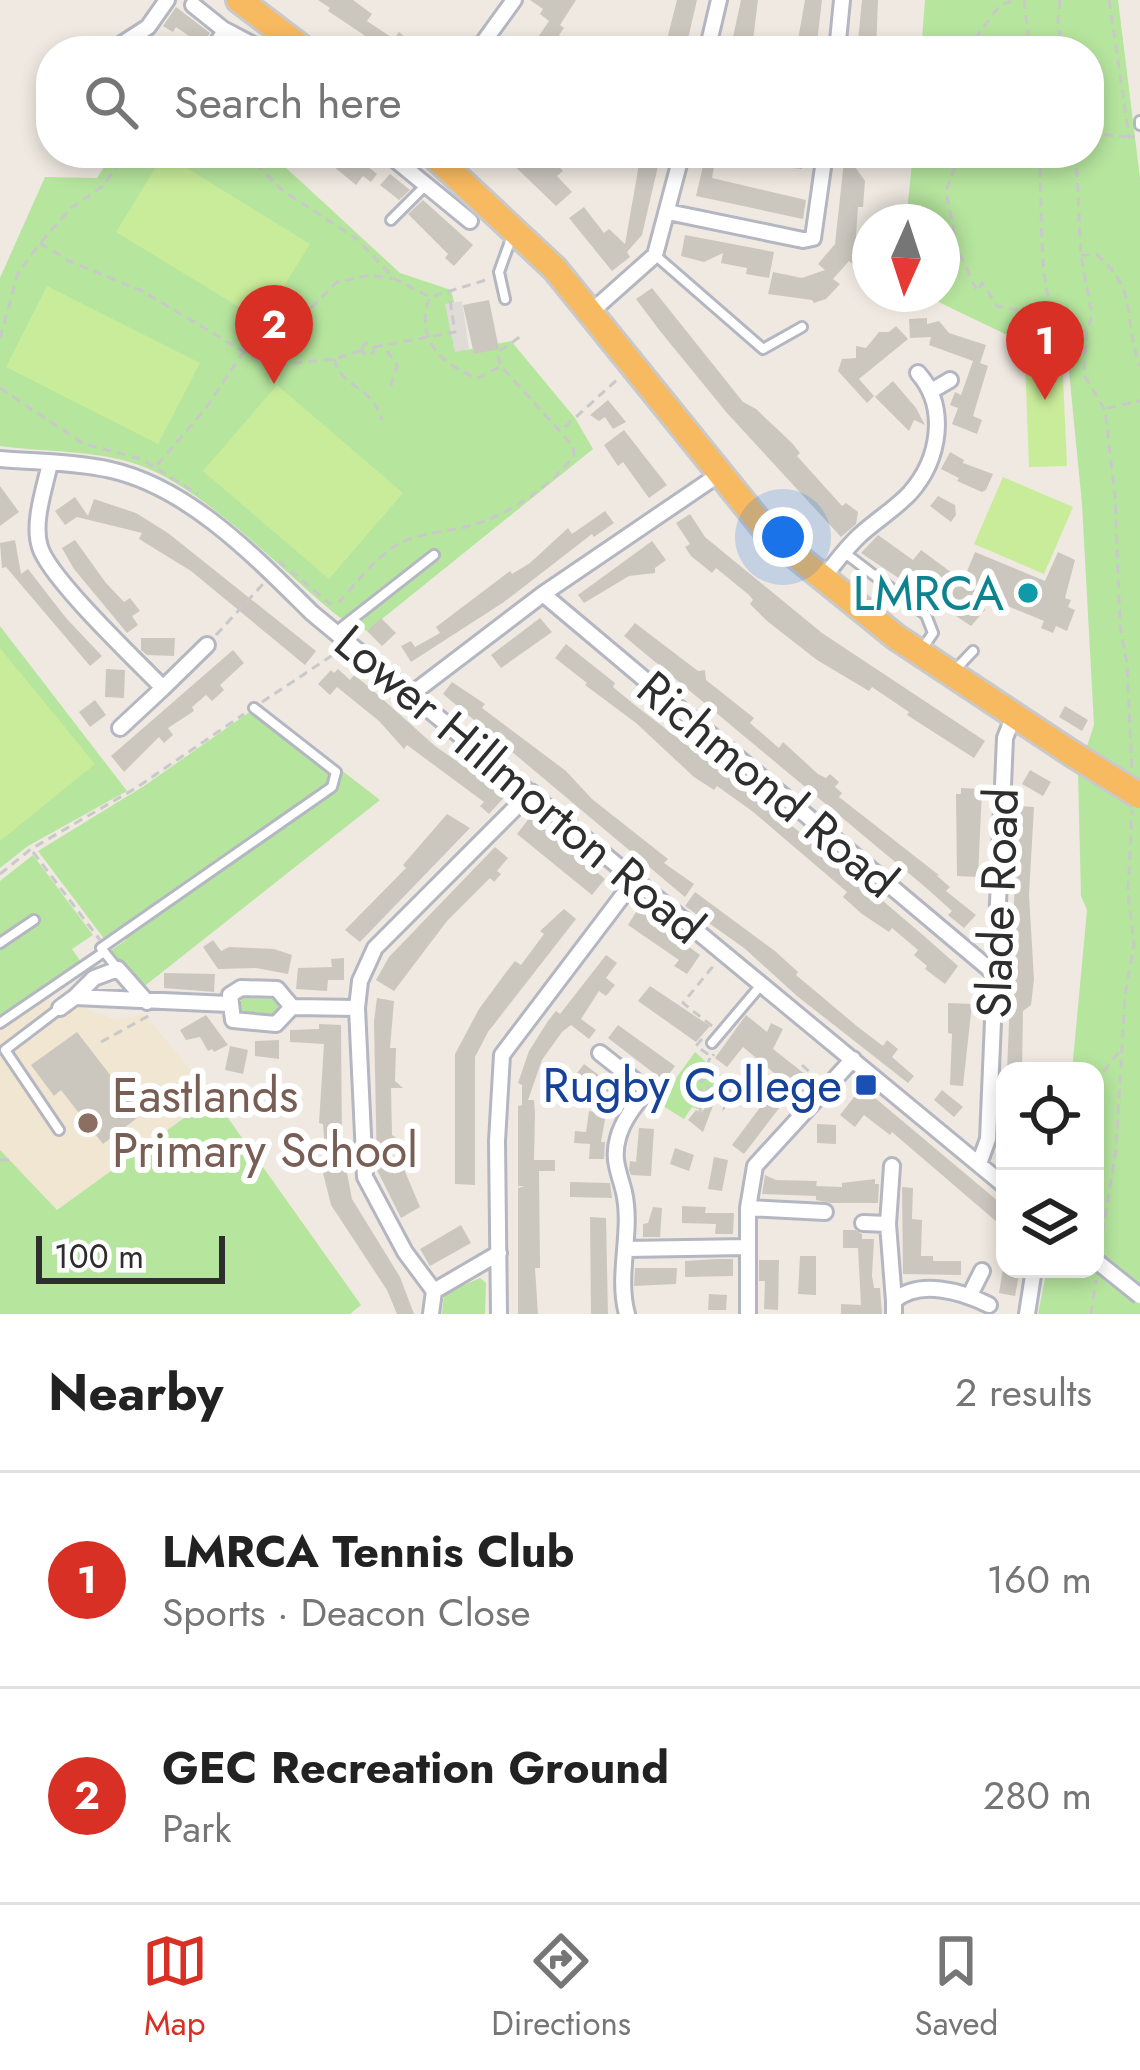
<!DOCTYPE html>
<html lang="en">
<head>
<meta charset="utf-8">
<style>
	body { margin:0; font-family:Jost,sans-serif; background:#f6f6f6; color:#222 }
	.controls { position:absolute; right:36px; bottom:36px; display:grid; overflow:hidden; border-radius:24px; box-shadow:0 6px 18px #0003 }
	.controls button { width:108px; height:108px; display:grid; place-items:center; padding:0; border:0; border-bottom:3px solid #e0e0e0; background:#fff; color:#222; font:60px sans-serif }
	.compass { position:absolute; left:852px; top:204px; width:108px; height:108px; border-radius:50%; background:#fff; box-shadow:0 6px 18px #0003; rotate:183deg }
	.scale { position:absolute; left:36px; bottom:30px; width:189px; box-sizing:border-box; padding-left:12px; border:6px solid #2e2e2e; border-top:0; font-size:33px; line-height:42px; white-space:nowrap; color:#2e2e2e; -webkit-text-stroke:9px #fff; paint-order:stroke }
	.you { position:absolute; left:783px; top:537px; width:42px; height:42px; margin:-30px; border:9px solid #fff; border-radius:50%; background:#1a73e8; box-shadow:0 0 0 18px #1a73e833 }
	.badge { display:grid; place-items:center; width:78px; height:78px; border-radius:50%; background:#d93025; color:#fff; font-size:39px; font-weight:700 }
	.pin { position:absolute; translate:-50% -99px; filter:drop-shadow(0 3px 6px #0008) }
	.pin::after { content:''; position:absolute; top:63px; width:42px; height:36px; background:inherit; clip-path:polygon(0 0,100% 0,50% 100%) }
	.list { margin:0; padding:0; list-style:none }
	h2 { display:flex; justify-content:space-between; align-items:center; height:156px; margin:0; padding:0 48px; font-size:51px }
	h2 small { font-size:39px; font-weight:400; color:#767676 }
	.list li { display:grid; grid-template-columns:78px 1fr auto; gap:36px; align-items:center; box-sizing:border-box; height:216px; padding:0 48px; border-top:3px solid #e0e0e0 }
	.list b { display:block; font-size:45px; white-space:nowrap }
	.list p { margin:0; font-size:39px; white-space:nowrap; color:#767676 }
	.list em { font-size:39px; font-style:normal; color:#767676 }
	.icon { flex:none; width:66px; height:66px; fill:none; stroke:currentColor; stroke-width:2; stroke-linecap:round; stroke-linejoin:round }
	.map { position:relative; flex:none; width:1140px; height:1314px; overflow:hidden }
	.search { position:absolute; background:#fff; box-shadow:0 6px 18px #0003; left:36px; right:36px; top:36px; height:132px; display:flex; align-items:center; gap:30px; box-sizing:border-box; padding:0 42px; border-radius:48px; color:#767676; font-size:45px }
	.sheet { height:588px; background:#fff }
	nav { display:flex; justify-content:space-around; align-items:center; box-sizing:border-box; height:168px; border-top:3px solid #e0e0e0; background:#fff; font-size:33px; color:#767676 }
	nav a { display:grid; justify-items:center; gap:6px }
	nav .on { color:#d93025 }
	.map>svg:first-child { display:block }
	.education { fill:#f0e6d1 }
	.green { fill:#b6e59e }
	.pitch { fill:#c9ec9a }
	.plaza { fill:#dfdcd8 }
	.building { fill:#cbc7bf }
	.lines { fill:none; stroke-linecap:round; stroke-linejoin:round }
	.service-casing { stroke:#b4b7c1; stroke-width:14 }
	.minor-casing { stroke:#b4b7c1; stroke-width:20 }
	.trunk-casing { stroke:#c9c9c9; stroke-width:30 }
	.path { stroke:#c9c9c9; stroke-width:3; stroke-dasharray:9 6; stroke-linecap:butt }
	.service { stroke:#fff; stroke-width:8 }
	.minor { stroke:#fff; stroke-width:14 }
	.trunk { stroke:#f8ba60; stroke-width:24 }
	.minor-bridge-casing { stroke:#b4b7c1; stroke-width:20; stroke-linecap:butt }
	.trunk-bridge-casing { stroke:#c9c9c9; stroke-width:30; stroke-linecap:butt }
	.minor-bridge { stroke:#fff; stroke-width:14 }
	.trunk-bridge { stroke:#f8ba60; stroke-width:24 }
	.culture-dot { fill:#0f9aa8; stroke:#fff; stroke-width:4.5 }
	.transit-dot { fill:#1a4fb4; stroke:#fff; stroke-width:4.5 }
	.education-dot { fill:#8d6e63; stroke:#fff; stroke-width:4.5 }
	.labels { text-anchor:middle; stroke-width:12; stroke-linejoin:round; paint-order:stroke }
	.culture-label { font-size:48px; fill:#0d838f; stroke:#fff; text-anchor:end }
	.street-label { font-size:48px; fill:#2e2e2e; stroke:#fff }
	.transit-label { font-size:48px; fill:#164399; stroke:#fff; text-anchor:end }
	.education-label { font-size:48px; fill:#785e54; stroke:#fff; text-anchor:start }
</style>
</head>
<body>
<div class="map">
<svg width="1140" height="1314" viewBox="0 0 1140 1314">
	<rect width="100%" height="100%" fill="#efe9e1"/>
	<path class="education" d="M46,997L62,1016L81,1007L116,1020L144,1014L213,1097L57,1210L0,1150V1030Z"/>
	<path class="green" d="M925,0H1118L1140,178V1314H1038L1047,1269H1095V1071H1072L1087,910L1081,896L1078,773L1094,725L1082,504L1065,330L1005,334L922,294H942V222H906L913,153H1089V51H921Z
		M113,153H270L400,273L451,290L466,350L511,341L575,418L593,449L367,631L339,617C282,571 207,490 139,465C97,450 44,452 0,446V278L45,177L97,178Z
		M0,626L127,791L28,846L0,868Z
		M258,706L380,800L142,988L110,951L126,940L120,932L105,940L38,851L144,786Z
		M33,855L93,935L72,949L81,962L41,989L46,997L0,1030V881Z
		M241,998L278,999V1016L240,1014Z
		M695,1052L725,1079L701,1110L692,1107L684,1119L658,1103Z
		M213,1097L361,1305L350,1314H0V1150L57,1210Z
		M480,1278L486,1283L485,1314H442L444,1294Z"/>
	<path class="pitch" d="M164,154L310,244L262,321L116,232Z
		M47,286L200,363L158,444L6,367Z
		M1061,333L1067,466L1029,467L1024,334Z
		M277,385L403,493L329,579L203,471Z
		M1003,477L1073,507L1044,574L974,544Z
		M0,648L95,764L0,841Z"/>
	<path class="plaza" d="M462,301L469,349L455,352L445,304Z"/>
	<path class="building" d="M318,0H353L372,14L367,21L394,39L399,32L410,41L406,47L411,51H379L383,45L364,40V35L328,11L330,8Z
		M530,0H576L560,25L564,28L559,35L562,37L553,51H539L532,46L549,21L540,14L543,9Z
		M677,0H697L685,51H664Z
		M741,0H758L753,40L750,51H730Z
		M805,0H822L816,51H796Z
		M862,0H878L876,51H857Z
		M176,7L210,33L202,45L176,27L173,32L163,26Z
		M317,153H351L377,174L371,182L363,176L356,185Z
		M501,153H546L563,171L557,176L572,192L556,206Z
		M641,153H661L642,235L627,252L630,257L612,271L569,218L584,207L604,233L609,229L625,244Z
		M706,153L716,155L712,178L806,200L803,219L696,196Z
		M783,153H804L802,169L781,167Z
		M841,153H869V163L851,161L865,181L863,207H858L854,265L849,261L833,279L840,284L826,299L814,303L812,300L768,294L773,272L802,278L825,270L818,264L835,244L844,161L840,160Z
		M390,174L410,190L399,200L380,185Z
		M423,200L473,245L454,266L445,258L448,254L408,214Z
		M685,235L774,252L769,278L746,274L747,268L721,263L723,253L704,262L681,256Z
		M652,288L743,402L756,409L792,443L800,453L797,456L842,506L846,503L858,512L856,524L841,537L727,413L660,331L636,299Z
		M489,300L499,349L474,354L463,305Z
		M927,318V324L939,321L949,333L986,345L980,363L988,366L973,416L982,420L977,434L952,424L958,408L950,405L955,392L961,395L973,361L929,345L931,337L910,338L909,319Z
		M896,326L908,339L859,379L874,396L867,403L838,371L842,359L856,358V346L866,348L879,332H889Z
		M893,381L916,408L925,425L914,420L909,431L875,397Z
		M608,400L626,422L613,429L605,417L599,421L590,415Z
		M624,430L667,485L649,498L623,462L618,466L604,445Z
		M950,452L964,460L963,463L993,474L986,490L982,492L957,481L959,478L941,469Z
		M0,486L19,512L0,526Z
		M938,496L955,505L956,515L951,522L930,506Z
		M75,497L88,516L94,499L136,513L168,533L316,651L305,665L191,571L139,539L142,533L77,517L65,525L55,511Z
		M605,511L614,523L594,537L592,534L504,602L411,662L401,646L411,641L415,647L440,633L436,627L510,571L512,574L530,563L568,528L572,534Z
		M690,514L705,537L822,633L985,741L974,758L907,715L909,712L872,687L869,691L817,660L767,621L750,604L753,600L749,595L716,568L712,573L691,556L685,547L690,544L676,523Z
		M878,535L913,560L921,550L963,581L975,552L1045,581L1058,552L1075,560L1065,598L1071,600L1068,607L1075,610L1067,631L1056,626L1053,633L1041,628L1044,621L1005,605L1007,600L975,586L985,610L971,626L861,553Z
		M15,540L21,574L28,569L66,618L102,656L90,666L6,567L2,568L0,543Z
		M75,540L106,583L124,602L130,598L140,611L132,616L138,625L127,633L74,569L62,548Z
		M652,541L666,560L655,568V573L629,576L584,603L578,595Z
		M381,618L396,633L382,646L367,631Z
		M540,618L552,632L501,668L491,655Z
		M635,623L698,671L705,670L706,680L754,718L750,723L779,748L783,742L818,774L826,778L830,774L839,782L835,787L842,793L839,797L940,876L936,875L950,887L946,891L976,915L964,928L948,915L952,911L924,886L624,636Z
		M141,638H175L174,656L147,655L141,650Z
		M566,644L615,683L613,687L636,706L827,853L924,936L958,966L945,984L925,969L927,966L914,955L918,950L892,928L889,932L862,914L843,897L847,892L752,811L717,786L714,790L694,777L636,723L585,685L587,683L555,658Z
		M233,650L244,663L220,685L224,690L212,701L206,695L192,707L194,711L168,728L173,735L164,743L159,737L124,772L111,756Z
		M106,669L125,670L124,698L105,697Z
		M338,669L350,680L354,675L368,686L435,746L468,769L472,764L508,793L489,814L480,806L484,802L407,745L404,749L379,721L337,687L330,695L318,684L331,670L334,673Z
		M452,682L485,704L482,708L566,771L592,799L668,859L664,863L694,884L685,897L443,694Z
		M95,700L106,715L90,727L79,712Z
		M1065,706L1088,720L1082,731L1059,717Z
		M1030,770L1051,782L1043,796L1022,784Z
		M961,788L982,789L978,877L957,876L956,794H961Z
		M1018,806L1034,807L1029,895L1034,979L1031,1005L1023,1011L1022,1071H1007Z
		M447,814L470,828L360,942L345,930L406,868L403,865Z
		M530,817L605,879L592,895L517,834Z
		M495,847L508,858L497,871L501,874L494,882L490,878L447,921L394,991L376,980L389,957Z
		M695,892L775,951L798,972L796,975L858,1027L883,1046L887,1040L898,1049L892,1057L914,1076L908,1083L797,996L744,948L685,906Z
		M564,909L576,919L488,1032L475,1057V1185L455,1184V1054L479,1009L507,971L515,961L521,965L544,934L540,931Z
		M638,909L700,955L687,974L674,966L679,960L628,925Z
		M213,940L221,951L229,947L274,949L292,955L288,974L256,968L218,969L203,947Z
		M606,955L617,963L606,978L615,985L606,996L599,991L581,1019L596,1030L589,1039L571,1025L562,1032L542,1060L528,1100H534L535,1113L534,1160H555V1171H539L540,1268H535L538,1314H518V1188L525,1186H518V1106L522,1105V1085L518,1083L529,1051L548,1021L556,1011L560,1014Z
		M344,958V980H328L327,991L296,989L298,968L332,967L331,959Z
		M164,973L215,974L214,992L164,988Z
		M650,986L710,1026L696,1042L638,1001Z
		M377,998L394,1001L390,1048H396L395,1081L403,1088H391L392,1135L407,1146L393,1148L394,1174L404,1169L420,1207L401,1218L377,1170L374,1021Z
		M948,1003L972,1004L963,1086L950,1085L952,1034L948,1033Z
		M206,1015L228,1045L214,1052L212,1049L208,1051L200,1037L186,1040L180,1030Z
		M746,1015L767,1032L771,1023L783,1029L773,1049L815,1082L803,1097L743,1047L727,1067L715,1058Z
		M319,1024L341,1025L342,1147L352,1199L400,1277L414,1314H397L387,1290L331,1205L323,1173L327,1172L323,1124L319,1123L324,1044L290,1042V1030L319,1029Z
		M618,1025L675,1066L664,1081L608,1038Z
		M77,1032L141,1115L103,1144L61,1090L54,1096L31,1065Z
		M279,1040V1059L255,1056V1041Z
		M230,1046L248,1050L243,1074L225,1070Z
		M584,1064L612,1085L608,1103L574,1077Z
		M733,1073L746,1083L722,1112L726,1094L718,1092Z
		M862,1087L1005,1207V1229L892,1132L890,1135L864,1115L855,1127L840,1115Z
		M942,1090L963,1107L954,1117L934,1100Z
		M714,1097L716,1098L703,1132L688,1120L696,1110L701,1113Z
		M768,1097L780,1107L744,1154L732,1145Z
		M589,1111L606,1114L601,1142H605L604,1159H589L590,1144L574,1143L575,1131L586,1132Z
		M817,1124L836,1125V1144L817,1143Z
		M639,1128L654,1129L651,1176L631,1175L629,1170L630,1161L636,1162Z
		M675,1148L694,1155L689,1171L670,1164Z
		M714,1157L728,1160L722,1191L708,1189Z
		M765,1175L776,1180L817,1181L816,1186L842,1187V1183L875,1179V1184H879L878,1203H831L816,1200V1196L762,1194Z
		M570,1182L610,1183L612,1198L570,1197Z
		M902,1187L913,1188L912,1219L922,1220L921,1256H933V1261H961V1275L903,1274Z
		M682,1206L706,1207L705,1213H734L733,1234H715L716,1224L682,1223Z
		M653,1207L662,1208L660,1237H643V1224L648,1223Z
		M590,1217L606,1218L608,1314H591Z
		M461,1225L471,1243L430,1266L420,1249Z
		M843,1230H855L862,1234V1239H874L872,1276L874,1288H880L882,1314H841V1304L861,1305L858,1248H843Z
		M800,1256H816V1295L798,1294Z
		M717,1259H733V1276L685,1277V1261Z
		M759,1260H779L778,1310L764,1309L765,1281H759Z
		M635,1268H677L676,1284L634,1286Z
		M1003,1269H1020L1015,1296L999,1293Z
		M709,1294L727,1295L726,1310H708Z"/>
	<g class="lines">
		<defs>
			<path id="service" d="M208,51L222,30
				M1140,121V125
				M391,220L425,186
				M655,255L763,349L802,327
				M505,299L499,272L512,236
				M845,553L926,615L933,633L922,649
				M337,631L434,555
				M953,672L973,651
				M0,943L34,920
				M117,968L101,948L332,787L336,772L254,708
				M0,1023L104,952
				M712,1043L761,985
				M59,1130L5,1050L59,1009"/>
			<path id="minor" d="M193,5L223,29L265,51
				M111,51L148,27L167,0
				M477,51L514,0
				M707,51L719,0
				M837,51L842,0
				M387,153L470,221
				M668,212L803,240L813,238L825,153
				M592,311L655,255L682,153
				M933,390L950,380
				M0,459C36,462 76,462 111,470C190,488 256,558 312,613L1005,1186
				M50,463C45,487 32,523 40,547C49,578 137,661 163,688L207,645
				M822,579C834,565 845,549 859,536C875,521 895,509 910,493C940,459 948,407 918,373
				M543,594L994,973
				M413,693L543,594L721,473
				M120,728L163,688
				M241,988L277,989L292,1007L276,1024L233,1020L230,995Z
				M75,997L94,978L118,969L147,1002
				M292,1007L357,1008
				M60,1008L75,997L229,1004
				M600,1053L647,1090C636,1104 623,1119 618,1138C612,1159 619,1172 624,1192C633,1232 616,1275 627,1314
				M979,1164L988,1139L1005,738L1014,715
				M892,1166L888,1224L894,1301
				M748,1208L825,1212
				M863,1223L888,1224
				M625,1249L748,1247
				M434,1291L499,1253
				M970,1295L982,1271
				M431,1314L434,1291L405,1252L365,1177L357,1008L360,981L375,948L531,792
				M499,1314L497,1141L502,1055L636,878
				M748,1314V1208L755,1166L853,1059
				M894,1314V1301C919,1279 961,1291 989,1305
				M1027,1314L1034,1269"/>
			<path id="trunk" d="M239,0L306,51
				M431,153L555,269L769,534L896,637L1071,753"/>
		</defs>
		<use href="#service" class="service-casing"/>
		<use href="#minor" class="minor-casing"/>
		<use href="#trunk" class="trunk-casing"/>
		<path class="path" d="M1024,0L1030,51
			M1060,0L1058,20L1062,51
			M1109,0L1129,137L1138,136
			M966,51L1000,5L1015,0
			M1089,133L1127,137
			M245,153L282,190L357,239L395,279L430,297L489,279
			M960,153L946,191L957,248L977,291L982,283L997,306L1034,313L1072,334L1086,330
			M1039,153C1043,199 1037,284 1056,321
			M1076,153L1081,255L1092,316L1087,330L1084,375L1105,410L1115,496L1120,626L1127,664L1132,770
			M41,242L71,208L103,186L126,153
			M1081,255H1097C1140,291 1122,319 1140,366
			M429,299C415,339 441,365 478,378L501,366
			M0,338L18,273L40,243L69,261L142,291L268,366L334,359L363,350
			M362 349a6 6 0 1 1 12 0a6 6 0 1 1-12 0Z
			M374,347L455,332L449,294
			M387,351L397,365L391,386
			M334,359C342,389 371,384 382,420
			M0,388L84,444L141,459L198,494
			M1107,408L1140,401
			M565,427L620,377
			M157,465L206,408L248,345L260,343L306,313L337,282L370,275L395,279
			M279,561L330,604L339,602C355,585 372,562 392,548C417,531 446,533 473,525C511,513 549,487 574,456L573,446L501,366L497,353L521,336
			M216,635L263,584
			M262,702L339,651
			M33,852L100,940
			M0,874L31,849L136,788L244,714
			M712,1026L683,1003L714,965
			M702,1039L696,1046L712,1057L714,1054
			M101,1042L150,1015
			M710,1058L703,1074L712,1099
			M802,1065L815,1077
			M1095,1100L1101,1075L1121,1049
			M700,1113L702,1076
			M0,1160H9
			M1100,1247L1116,1150L1125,995L1134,945L1128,892L1132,810
			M1091,1314L1096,1280"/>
		<use href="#service" class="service"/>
		<use href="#minor" class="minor"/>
		<use href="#trunk" class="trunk"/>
		<defs>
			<path id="minor-bridge" d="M1095,1260L1140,1296"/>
			<path id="trunk-bridge" d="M1071,753L1140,796"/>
		</defs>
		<use href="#minor-bridge" class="minor-bridge-casing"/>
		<use href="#trunk-bridge" class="trunk-bridge-casing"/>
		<use href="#minor-bridge" class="minor-bridge"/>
		<use href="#trunk-bridge" class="trunk-bridge"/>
	</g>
	<circle class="culture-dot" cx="1028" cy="593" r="12"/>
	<rect class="transit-dot" x="854" y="1073" width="24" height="24" rx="6"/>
	<circle class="education-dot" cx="88" cy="1123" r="12"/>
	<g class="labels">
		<g class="culture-label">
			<text x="1004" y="610">LMRCA</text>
		</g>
		<g class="street-label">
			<text transform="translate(520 784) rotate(40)" y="17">Lower Hillmorton Road</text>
			<text transform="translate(768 784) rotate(40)" y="17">Richmond Road</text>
			<text transform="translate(997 903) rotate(-88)" y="17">Slade Road</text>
		</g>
		<g class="transit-label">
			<text x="842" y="1102">Rugby College</text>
		</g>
		<g class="education-label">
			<text x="112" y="1112">Eastlands<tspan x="112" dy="55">Primary School</tspan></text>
		</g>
	</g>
</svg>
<div class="controls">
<button><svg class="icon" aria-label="locate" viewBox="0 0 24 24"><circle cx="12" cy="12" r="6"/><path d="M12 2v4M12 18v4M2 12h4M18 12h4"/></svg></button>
<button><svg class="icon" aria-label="layers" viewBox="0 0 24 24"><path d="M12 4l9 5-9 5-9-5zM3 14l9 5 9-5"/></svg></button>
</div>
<svg class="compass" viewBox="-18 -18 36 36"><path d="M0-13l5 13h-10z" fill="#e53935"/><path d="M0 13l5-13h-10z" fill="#767676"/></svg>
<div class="scale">100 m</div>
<div class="you"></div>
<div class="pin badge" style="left:1045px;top:400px">1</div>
<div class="pin badge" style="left:274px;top:384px">2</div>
<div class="search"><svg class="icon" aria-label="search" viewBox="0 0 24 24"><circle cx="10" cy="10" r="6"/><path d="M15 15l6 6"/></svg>Search here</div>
</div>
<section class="sheet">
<h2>Nearby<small>2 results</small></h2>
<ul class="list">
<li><span class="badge">1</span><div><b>LMRCA Tennis Club</b><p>Sports · Deacon Close</p></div><em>160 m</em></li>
<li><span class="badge">2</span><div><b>GEC Recreation Ground</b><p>Park</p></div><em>280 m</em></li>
</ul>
</section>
<nav>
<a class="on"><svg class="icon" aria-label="map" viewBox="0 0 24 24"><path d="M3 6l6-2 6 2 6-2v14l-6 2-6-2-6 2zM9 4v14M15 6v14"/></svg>Map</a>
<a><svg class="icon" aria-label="directions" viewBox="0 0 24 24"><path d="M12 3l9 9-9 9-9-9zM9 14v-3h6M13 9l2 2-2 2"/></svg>Directions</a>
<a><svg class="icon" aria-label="saved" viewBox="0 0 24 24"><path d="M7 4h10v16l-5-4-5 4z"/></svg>Saved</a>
</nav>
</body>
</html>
